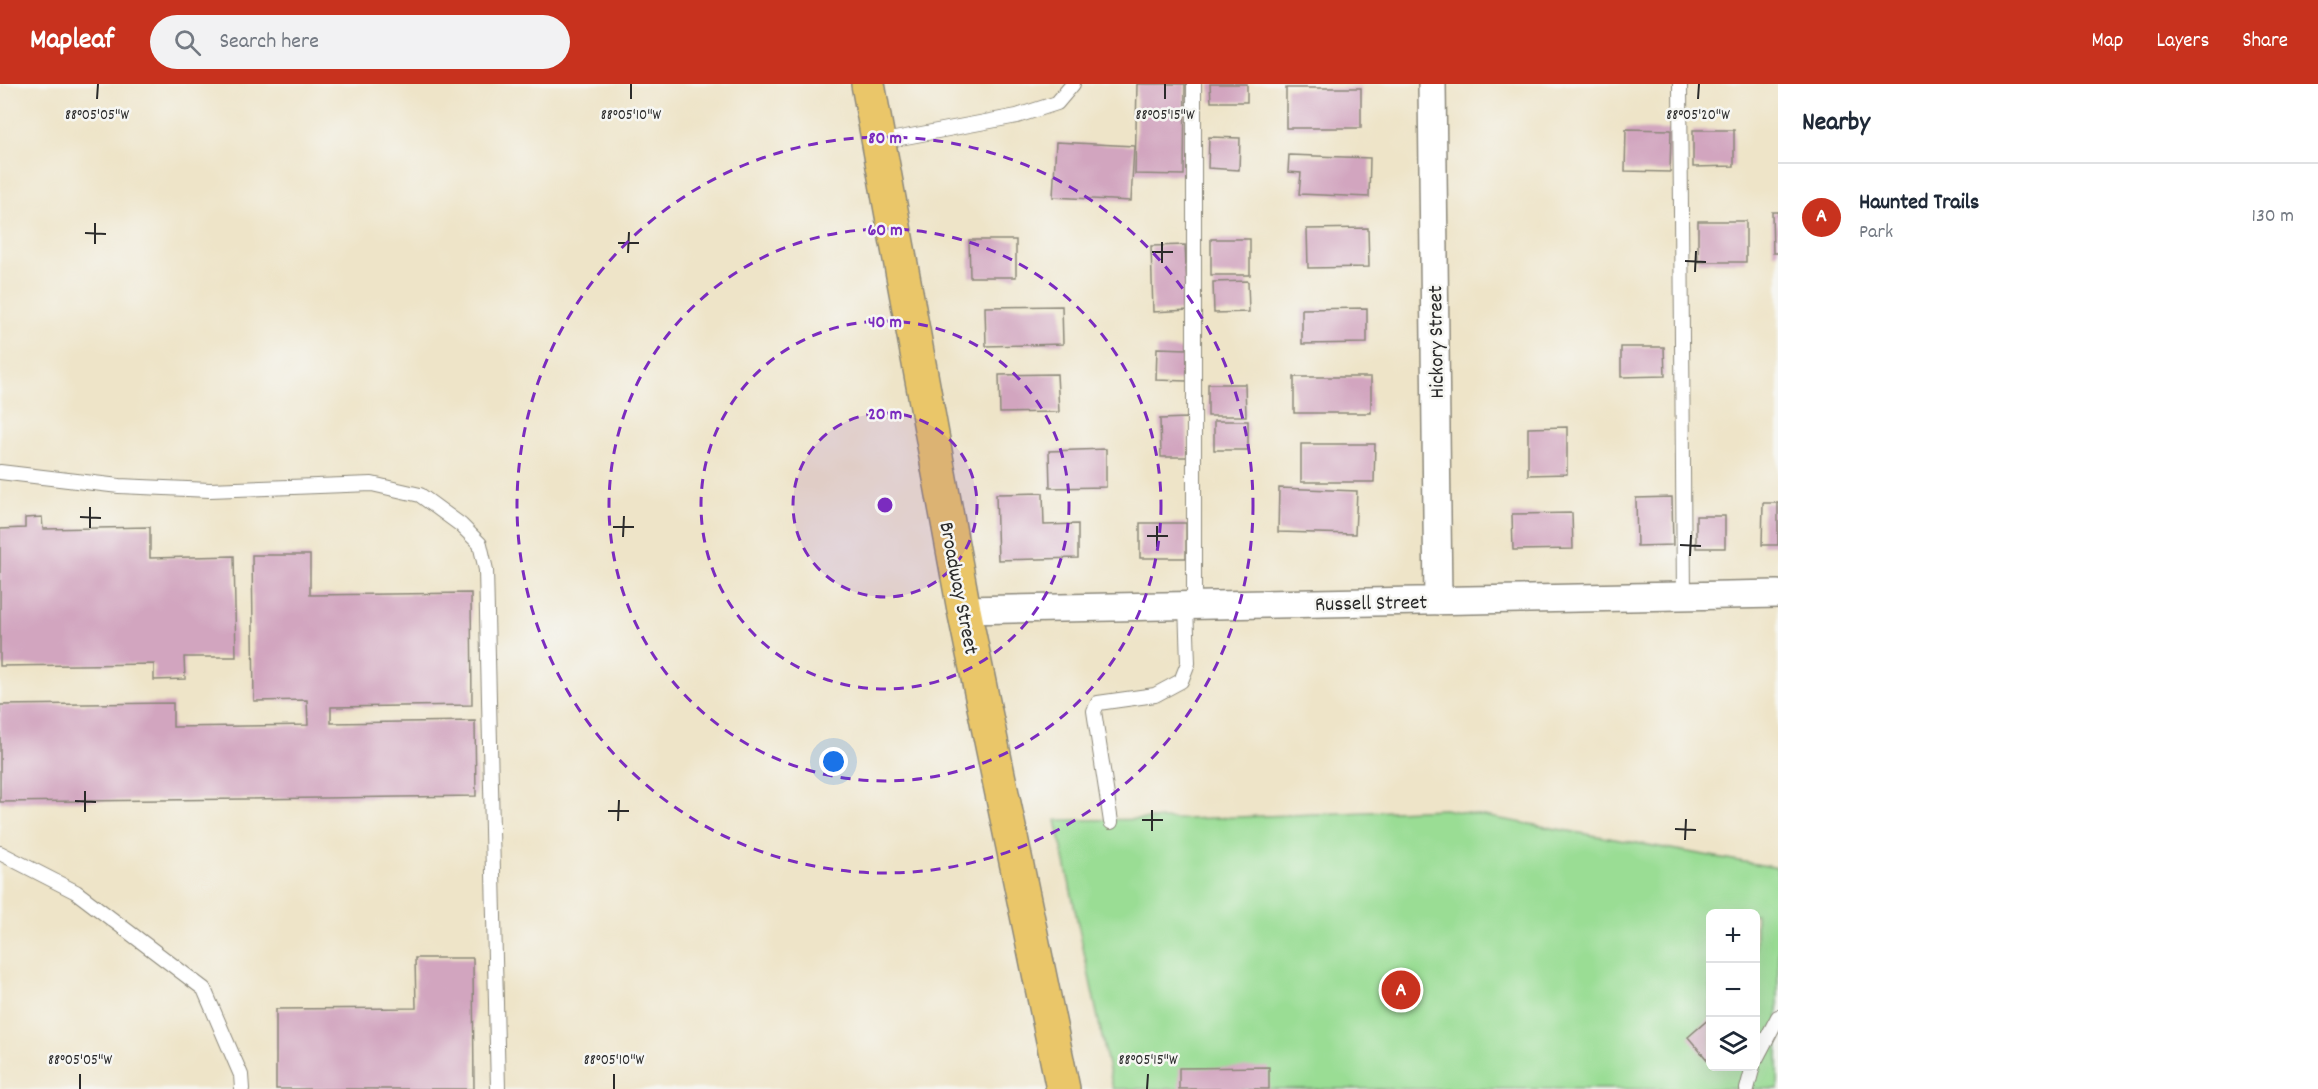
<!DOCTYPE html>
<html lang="en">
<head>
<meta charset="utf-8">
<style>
	body { margin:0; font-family:Dekko,sans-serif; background:#f2f2f3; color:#1f2937 }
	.controls { position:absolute; right:18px; bottom:18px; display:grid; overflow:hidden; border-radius:9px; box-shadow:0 6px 24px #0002 }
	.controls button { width:54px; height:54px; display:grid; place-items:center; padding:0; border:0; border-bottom:2px solid #e0e1e3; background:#fff; color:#1f2937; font:30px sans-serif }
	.you { position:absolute; left:834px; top:678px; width:21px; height:21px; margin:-15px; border:4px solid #fff; border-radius:50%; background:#1a73e8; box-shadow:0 0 0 9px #1a73e833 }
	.badge { display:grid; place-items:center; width:39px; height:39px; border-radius:50%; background:#c8321e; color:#fff; font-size:20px; font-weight:700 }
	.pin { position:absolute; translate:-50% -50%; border:3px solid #fff; box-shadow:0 2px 6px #0006 }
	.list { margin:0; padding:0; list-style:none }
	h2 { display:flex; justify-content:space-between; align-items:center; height:78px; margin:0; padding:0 24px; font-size:26px }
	h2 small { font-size:20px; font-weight:400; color:#747a83 }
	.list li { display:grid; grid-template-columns:39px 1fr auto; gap:18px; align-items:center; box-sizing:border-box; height:108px; padding:0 24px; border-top:2px solid #e0e1e3 }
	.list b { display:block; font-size:22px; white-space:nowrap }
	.list p { margin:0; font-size:20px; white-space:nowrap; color:#747a83 }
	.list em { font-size:20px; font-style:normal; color:#747a83 }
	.icon { flex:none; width:33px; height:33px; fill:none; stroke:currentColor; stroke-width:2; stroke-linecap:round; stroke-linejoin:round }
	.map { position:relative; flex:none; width:1778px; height:1005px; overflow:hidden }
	header { display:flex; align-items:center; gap:36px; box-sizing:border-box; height:84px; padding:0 30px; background:#c8321e; color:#fff }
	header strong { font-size:28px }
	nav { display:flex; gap:33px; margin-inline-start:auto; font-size:21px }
	.search { width:420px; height:54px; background:#f2f2f3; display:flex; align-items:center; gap:15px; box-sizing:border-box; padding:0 21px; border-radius:33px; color:#747a83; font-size:22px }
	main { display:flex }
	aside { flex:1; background:#fff }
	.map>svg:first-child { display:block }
	.green { fill:#9add94; stroke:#628460; stroke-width:1.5; fill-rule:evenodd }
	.building { fill:#d2a5bf }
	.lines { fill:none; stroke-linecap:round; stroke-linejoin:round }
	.service-casing { stroke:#8c887a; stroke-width:16 }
	.minor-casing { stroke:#8c887a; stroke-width:30 }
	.primary-casing { stroke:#8c887a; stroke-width:36 }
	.service { stroke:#fff; stroke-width:14 }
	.minor { stroke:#fff; stroke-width:27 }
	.primary { stroke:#eac669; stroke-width:33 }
	.ticks { fill:none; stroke:#2b2b2b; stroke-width:2 }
	.ring { fill:none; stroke:#7b2cbf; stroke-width:3; stroke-dasharray:10 8 }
	.labels { text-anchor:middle; stroke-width:5; stroke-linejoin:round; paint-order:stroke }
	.street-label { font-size:21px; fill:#2b2b2b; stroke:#f6f6f2 }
	.ticks-label { font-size:15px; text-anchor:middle; fill:#2b2b2b; stroke:#f6f6f2; stroke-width:5; stroke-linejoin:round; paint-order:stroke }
	.centre { fill:#7b2cbf; stroke:#f6f6f2; stroke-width:3 }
	.ring-label { font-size:18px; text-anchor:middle; font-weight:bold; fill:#7b2cbf; stroke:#f6f6f2; stroke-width:5; stroke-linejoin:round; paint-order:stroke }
</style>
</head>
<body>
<header>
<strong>Mapleaf</strong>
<div class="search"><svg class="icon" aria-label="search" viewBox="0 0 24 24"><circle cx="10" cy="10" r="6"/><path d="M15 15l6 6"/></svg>Search here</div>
<nav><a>Map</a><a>Layers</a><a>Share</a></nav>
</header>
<main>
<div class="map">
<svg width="1778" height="1005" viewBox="0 0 1778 1005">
	<rect width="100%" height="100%" fill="#f6f6f2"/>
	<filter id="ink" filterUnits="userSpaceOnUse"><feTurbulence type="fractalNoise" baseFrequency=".0167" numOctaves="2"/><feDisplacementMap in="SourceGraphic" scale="12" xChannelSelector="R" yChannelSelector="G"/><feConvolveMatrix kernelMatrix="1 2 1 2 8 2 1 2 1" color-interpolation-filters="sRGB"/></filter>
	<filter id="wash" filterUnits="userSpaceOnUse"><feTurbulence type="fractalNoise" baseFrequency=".008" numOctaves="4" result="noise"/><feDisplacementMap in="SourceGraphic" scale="24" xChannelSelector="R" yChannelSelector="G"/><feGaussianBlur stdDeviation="1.35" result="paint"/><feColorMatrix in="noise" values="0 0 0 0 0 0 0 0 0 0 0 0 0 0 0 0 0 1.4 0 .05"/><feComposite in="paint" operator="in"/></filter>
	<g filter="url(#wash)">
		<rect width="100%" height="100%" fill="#eee4c8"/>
		<path class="green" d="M1444,725L1778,784V1005H1113L1056,736L1188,735ZM1710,830H1756V982H1710Z"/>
		<g id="blocks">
			<path class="building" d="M1137,0H1185L1184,91L1135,90Z
				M1210,0H1247V18H1211Z
				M1286,4H1361V44H1286Z
				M1626,45L1671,46L1670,88L1625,87Z
				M1693,46H1734V82L1693,83Z
				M1209,53L1240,54L1239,86L1208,84Z
				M1056,58L1134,62L1131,117L1053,113Z
				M1289,71L1370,74L1369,113L1299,110L1301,89L1288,88Z
				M1772,128H1778V169H1773Z
				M1698,137H1746V178H1698Z
				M1368,144L1369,183L1308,184L1307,145Z
				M1211,155H1250V191H1211Z
				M969,156H1016V193H970Z
				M1185,161L1188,226L1153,228L1151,162Z
				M1248,197L1249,228L1214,229L1213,198Z
				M1062,222L1063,260L986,262L985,223Z
				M1367,224V259L1302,260V225Z
				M1621,263H1664L1665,292L1621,293Z
				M1157,264L1188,265L1187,297L1156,296Z
				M1057,290L1059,328L1000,329L999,291Z
				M1294,293H1371V329H1294Z
				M1208,300H1245L1246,332H1208Z
				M1187,334L1188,373H1161L1160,335Z
				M1214,337H1248V366H1214Z
				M1567,343V390L1528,391V344Z
				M1301,360H1375L1374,398H1301Z
				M1106,365V403L1050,404L1049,367Z
				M1279,404L1357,407L1355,450L1278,448Z
				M1043,409L1044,441L1078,440V474L998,476L996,410Z
				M1672,413L1673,461L1637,462L1636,414Z
				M1763,419H1778V461H1762Z
				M1572,429L1573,465L1513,466L1512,430Z
				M1696,432H1725V464H1696Z
				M42,433L43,445L150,443V474L234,472L236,573H184L185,595L154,596V580L0,582V445L25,444V434Z
				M1140,439H1186V474H1140Z
				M252,471H310V511L471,509L472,621L331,623V639L475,637L476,712L0,718V621L173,619V643L308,641L307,616L254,617Z
				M415,874H473L474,1005H276V925L416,924Z
				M1710,934V977L1709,978L1688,953Z
				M1269,983V1005H1179V984Z"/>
		</g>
	</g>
	<g filter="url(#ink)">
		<use href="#blocks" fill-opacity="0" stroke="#8c887a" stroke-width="1.5"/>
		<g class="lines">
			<defs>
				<path id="service" d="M1194,0V521
					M1680,0L1684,512
					M879,58L1017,32L1057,19L1073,0
					M0,388L119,402L210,406L372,400L420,411L461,441L480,460L486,486L498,1005
					M1111,738L1094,627L1098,619L1155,611L1181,597L1188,579L1186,521
					M0,769L76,808L204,905L241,991L242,1005
					M1756,975L1778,933
					M1747,1005L1753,982"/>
				<path id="minor" d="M1432,0L1438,517
					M964,526L1778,510"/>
				<path id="primary" d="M868,0L964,526L1063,1005"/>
			</defs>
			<use href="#service" class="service-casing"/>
			<use href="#minor" class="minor-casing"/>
			<use href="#primary" class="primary-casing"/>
			<use href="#service" class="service"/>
			<use href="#minor" class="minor"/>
			<use href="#primary" class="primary"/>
		</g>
	</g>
	<path class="ticks" d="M97,15L98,0M631,15V0M1165,15V0M1698,15L1699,0M85,149L106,150M618,159H639M95,160V139M1152,168H1173M628,169L629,148M1685,177L1706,178M1162,179V158M1695,188L1696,167M80,433L101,434M613,443H634M90,444V423M1147,452H1168M623,453L624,432M1680,461L1701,462M1157,463V442M1690,472L1691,451M75,717L96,718M608,727H629M85,728V707M1142,736H1163M618,737L619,716M1675,745L1696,746M1152,747V726M1685,756L1686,735M80,1005V990M614,1005V990M1147,1005L1148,990"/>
	<circle cx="885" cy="421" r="92" fill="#7b2cbf" fill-opacity=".12"/>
	<g class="ring">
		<circle cx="885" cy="421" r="92"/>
		<circle cx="885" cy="421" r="184"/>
		<circle cx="885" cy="421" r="276"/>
		<circle cx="885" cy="421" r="368"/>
	</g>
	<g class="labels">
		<g class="street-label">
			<text transform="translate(1435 258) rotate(-91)" y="7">Hickory Street</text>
			<text transform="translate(960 504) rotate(79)" y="7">Broadway Street</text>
			<text transform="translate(1371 518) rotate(-1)" y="7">Russell Street</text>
		</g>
	</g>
	<g class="ticks-label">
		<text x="97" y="35">88°05'05"W</text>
		<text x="631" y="35">88°05'10"W</text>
		<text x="1165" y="35">88°05'15"W</text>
		<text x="1698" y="35">88°05'20"W</text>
		<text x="80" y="980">88°05'05"W</text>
		<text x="614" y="980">88°05'10"W</text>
		<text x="1148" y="980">88°05'15"W</text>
	</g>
	<circle cx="885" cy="421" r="9" class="centre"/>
	<g class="ring-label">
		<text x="885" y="59">80 m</text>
		<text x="885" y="151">60 m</text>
		<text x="885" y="243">40 m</text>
		<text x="885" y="335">20 m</text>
	</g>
</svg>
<div class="controls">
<button>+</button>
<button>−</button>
<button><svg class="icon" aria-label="layers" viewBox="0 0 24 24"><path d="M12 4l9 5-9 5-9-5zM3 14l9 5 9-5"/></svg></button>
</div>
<div class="you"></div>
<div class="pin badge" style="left:1401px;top:906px">A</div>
</div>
<aside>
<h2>Nearby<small></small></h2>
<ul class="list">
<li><span class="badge">A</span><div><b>Haunted Trails</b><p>Park</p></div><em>130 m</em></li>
</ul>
</aside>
</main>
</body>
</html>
